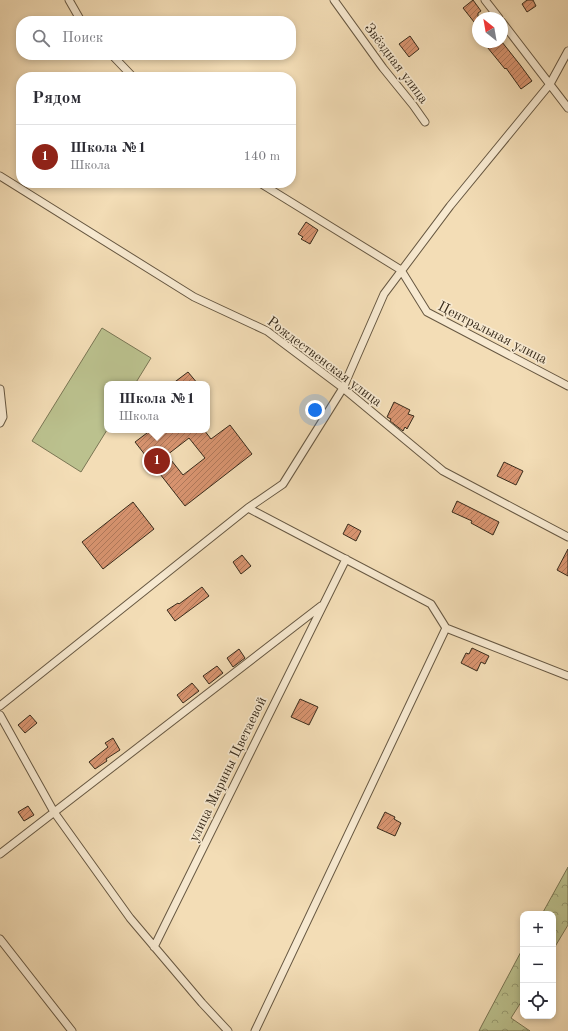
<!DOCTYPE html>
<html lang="ru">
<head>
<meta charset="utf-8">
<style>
	body { margin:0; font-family:"Old Standard TT",serif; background:#f2f2f3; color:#2b2b33 }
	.controls { position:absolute; right:12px; bottom:12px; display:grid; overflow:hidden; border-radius:8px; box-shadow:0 2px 6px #0003 }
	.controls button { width:36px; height:36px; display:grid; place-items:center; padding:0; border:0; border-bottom:1px solid #e1e1e2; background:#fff; color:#2b2b33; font:20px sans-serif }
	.compass { position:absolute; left:472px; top:12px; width:36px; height:36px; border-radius:50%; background:#fff; box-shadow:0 2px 6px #0003; rotate:329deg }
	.you { position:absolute; left:315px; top:410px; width:14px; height:14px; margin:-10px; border:3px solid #fff; border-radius:50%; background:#1a73e8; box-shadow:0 0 0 6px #1a73e833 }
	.badge { display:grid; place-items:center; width:26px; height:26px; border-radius:50%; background:#8f2418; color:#fff; font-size:13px; font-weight:700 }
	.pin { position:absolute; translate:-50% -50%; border:2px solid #fff; box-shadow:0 1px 4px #0006 }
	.popup { position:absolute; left:104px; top:381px; width:106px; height:52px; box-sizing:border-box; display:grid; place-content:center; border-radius:8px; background:#fff; filter:drop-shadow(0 1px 3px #0005); font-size:13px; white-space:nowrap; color:#7c7c81 }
	.popup b { font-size:15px; color:#2b2b33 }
	.popup::after { content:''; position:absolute; left:50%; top:100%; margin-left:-8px; border:8px solid transparent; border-top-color:#fff }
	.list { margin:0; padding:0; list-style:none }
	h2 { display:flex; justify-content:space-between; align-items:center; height:52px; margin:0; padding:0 16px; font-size:17px }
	h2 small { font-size:13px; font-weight:400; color:#7c7c81 }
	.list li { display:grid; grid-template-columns:26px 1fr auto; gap:12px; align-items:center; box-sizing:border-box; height:64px; padding:0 16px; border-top:1px solid #e1e1e2 }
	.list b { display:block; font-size:15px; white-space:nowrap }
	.list p { margin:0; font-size:13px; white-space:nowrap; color:#7c7c81 }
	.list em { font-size:13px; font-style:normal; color:#7c7c81 }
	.icon { flex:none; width:22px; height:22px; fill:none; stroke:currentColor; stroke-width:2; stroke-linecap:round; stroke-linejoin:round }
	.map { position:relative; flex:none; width:568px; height:1031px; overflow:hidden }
	.search { position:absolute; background:#fff; box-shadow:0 2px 6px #0003; left:16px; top:16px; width:280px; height:44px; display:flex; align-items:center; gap:10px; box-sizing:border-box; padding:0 14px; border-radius:16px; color:#7c7c81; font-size:15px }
	.panel { position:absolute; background:#fff; box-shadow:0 2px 6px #0003; left:16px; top:72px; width:280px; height:116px; border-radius:16px }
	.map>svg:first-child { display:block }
	.grass { fill:#bbc18e; stroke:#7a7654 }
	.forest { fill:url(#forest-crowns); stroke:#7a7654 }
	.building { fill:url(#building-hatch); stroke:#382b1b; fill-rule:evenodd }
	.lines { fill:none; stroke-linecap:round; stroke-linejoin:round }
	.minor-casing { stroke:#675842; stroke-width:9 }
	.minor { stroke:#f7e9d0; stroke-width:7 }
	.labels { text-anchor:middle; stroke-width:3.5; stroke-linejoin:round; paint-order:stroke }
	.street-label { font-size:14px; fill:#382b1b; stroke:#f7e9d0 }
</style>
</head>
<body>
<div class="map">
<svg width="568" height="1031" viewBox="0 0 568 1031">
	<defs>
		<pattern id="forest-crowns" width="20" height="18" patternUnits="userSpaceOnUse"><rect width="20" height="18" fill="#bbc18e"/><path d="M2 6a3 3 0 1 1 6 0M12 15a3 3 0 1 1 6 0" fill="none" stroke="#999d73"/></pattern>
		<pattern id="building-hatch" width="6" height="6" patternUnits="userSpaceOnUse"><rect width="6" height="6" fill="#d89470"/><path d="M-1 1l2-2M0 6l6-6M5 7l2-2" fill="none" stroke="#b0795b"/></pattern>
	</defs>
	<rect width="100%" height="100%" fill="#f3ddb6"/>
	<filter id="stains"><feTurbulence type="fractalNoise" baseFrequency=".005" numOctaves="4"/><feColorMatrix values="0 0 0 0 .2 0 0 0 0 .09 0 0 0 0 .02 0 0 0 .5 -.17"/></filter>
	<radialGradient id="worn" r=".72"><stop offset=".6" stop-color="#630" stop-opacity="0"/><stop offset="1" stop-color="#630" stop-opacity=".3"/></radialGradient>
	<path class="grass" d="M102,328L151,358L135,384H107V430L81,472L32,441Z"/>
	<path class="forest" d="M568,867V925L553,950V914H542Z
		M523,948V999L511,1018L530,1031H479L482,1025Z"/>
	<path class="building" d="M473,0L481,11L478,13V27L463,8Z
		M527,0H533L536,6L527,12L522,4Z
		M410,36L419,49L409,57L399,44Z
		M483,42H502L521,66L532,81L521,89L506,68L505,69Z
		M306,222L318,230L310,244L301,239L303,237L298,234Z
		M188,372L198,384H172Z
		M394,402L410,410L408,414L414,416L407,429L405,427L403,431L390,421L391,419L387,417Z
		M230,425L252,454L185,506L135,442L151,430H204L211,439ZM189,438L205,458L183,475L167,455Z
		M504,462L523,471L516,485L497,476Z
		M457,501L499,522L493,535L471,523L472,521L452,512Z
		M133,502L154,529L103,569L82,542Z
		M348,524L361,531L356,541L343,534Z
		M568,549V576L557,570Z
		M242,555L251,566L241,574L233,562Z
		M202,587L209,596L175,621L167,610L178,603L179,604Z
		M472,648L489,656L485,664L481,662L477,671L461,663L466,653L469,654Z
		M239,649L245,658L233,667L227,658Z
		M217,666L223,673L209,684L203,676Z
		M192,683L199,691L183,703L177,695Z
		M300,699L318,707L309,725L291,717Z
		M30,715L37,723L25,733L18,725Z
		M113,738L120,750L106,759L107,761L95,769L89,762L108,747L105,743Z
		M28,806L34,815L24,821L18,812Z
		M385,812L395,817L394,819L401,823L395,836L377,828Z"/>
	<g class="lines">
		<defs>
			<path id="minor" d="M69,0L81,21
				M334,0L383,68L413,105L425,122
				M485,0L499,18
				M502,22L568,108
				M112,55L133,77
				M0,176L194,297L267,331L343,388L443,471L568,537
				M260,183L401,270L427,312L568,386
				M0,389L3,417L0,423
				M248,508L283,484L343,388L384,294L450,206L550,84L568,51
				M446,628L568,676
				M0,706L248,508L431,604L446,628L255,1031
				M0,715L54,812L130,918L202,1003L228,1031
				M0,854L321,606
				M0,939L72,1031
				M154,947L346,559"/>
		</defs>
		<use href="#minor" class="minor-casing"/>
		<use href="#minor" class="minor"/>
	</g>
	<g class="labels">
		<g class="street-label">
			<text transform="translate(397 63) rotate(53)" y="5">Звёздная улица</text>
			<text transform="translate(493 332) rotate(27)" y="5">Центральная улица</text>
			<text transform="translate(325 361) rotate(37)" y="5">Рождественская улица</text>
			<text transform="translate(227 769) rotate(-64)" y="5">улица Марины Цветаевой</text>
		</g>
	</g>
	<rect width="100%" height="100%" filter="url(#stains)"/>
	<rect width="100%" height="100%" fill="url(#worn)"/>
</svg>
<div class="controls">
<button>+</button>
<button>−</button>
<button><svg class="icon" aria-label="locate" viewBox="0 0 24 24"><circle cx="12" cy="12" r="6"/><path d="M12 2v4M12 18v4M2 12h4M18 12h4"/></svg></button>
</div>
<svg class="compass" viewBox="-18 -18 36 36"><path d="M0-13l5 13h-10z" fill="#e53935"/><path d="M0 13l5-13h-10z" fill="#7c7c81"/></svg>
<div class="you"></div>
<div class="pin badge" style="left:157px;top:461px">1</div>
<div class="popup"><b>Школа №1</b>Школа</div>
<div class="search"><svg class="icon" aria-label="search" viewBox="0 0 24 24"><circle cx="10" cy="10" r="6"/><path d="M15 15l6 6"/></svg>Поиск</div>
<section class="panel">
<h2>Рядом<small></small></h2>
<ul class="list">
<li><span class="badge">1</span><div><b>Школа №1</b><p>Школа</p></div><em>140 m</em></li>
</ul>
</section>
</div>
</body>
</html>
